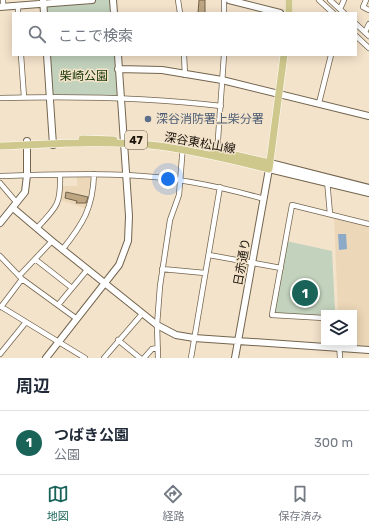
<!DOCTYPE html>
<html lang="ja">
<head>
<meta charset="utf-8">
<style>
	body { margin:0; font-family:Rubik,"Noto Sans JP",sans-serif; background:#f6f6f7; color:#1f2937 }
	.controls { position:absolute; right:12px; bottom:12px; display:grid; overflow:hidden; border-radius:0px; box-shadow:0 2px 10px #0003 }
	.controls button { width:36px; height:36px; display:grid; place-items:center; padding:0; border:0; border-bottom:1px solid #e0e1e3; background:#fff; color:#1f2937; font:20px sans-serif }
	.you { position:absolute; left:168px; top:179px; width:14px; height:14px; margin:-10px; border:3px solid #fff; border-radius:50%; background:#1a73e8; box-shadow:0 0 0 6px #1a73e833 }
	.badge { display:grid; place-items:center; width:26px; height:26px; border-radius:50%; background:#196359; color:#fff; font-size:13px; font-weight:700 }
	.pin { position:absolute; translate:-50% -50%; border:2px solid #fff; box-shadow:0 1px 4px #0006 }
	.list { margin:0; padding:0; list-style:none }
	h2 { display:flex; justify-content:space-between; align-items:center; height:52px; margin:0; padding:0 16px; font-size:17px }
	h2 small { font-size:13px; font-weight:400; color:#747a83 }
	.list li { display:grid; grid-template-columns:26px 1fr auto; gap:12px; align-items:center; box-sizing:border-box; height:64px; padding:0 16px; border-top:1px solid #e0e1e3 }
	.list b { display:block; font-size:15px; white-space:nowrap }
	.list p { margin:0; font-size:13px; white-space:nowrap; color:#747a83 }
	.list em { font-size:13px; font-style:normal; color:#747a83 }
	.icon { flex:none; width:22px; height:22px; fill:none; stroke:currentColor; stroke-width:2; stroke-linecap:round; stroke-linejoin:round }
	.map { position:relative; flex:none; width:369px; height:358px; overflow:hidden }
	.search { position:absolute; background:#fff; box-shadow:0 2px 10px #0003; left:12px; right:12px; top:12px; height:44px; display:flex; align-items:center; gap:10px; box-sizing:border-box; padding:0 14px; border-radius:0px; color:#747a83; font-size:15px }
	.sheet { height:116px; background:#fff }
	nav { display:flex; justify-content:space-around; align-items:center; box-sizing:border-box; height:56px; border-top:1px solid #e0e1e3; background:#fff; font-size:11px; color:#747a83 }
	nav a { display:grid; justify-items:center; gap:2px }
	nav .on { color:#196359 }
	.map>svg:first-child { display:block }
	.built { fill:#ecd7b8 }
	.green { fill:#c2d2bc }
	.water { fill:#8ca9c8 }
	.building { fill:#bea682; stroke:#70624c }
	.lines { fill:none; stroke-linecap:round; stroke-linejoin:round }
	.street-casing { stroke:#73654f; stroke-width:6 }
	.secondary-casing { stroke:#73654f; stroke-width:8 }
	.primary-casing { stroke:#fff; stroke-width:8 }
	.street { stroke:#fff; stroke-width:4.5 }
	.secondary { stroke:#fff; stroke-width:6 }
	.primary { stroke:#cfc88c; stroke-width:7 }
	.service-dot { fill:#5c6f8a; stroke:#f4e3cb; stroke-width:1.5 }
	.labels { text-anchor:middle; stroke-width:3; stroke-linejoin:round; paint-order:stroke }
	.shield { fill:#f4e3cb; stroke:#5b5144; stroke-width:1 }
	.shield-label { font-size:11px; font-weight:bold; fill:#19130a }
	.park-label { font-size:12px; fill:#133501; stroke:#f4e3cb }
	.service-label { font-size:12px; fill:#4e5e75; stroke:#f4e3cb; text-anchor:start }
	.street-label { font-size:12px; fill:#19130a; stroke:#f4e3cb }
</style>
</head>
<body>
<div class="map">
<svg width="369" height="358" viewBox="0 0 369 358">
	<rect width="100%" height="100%" fill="#f4e3cb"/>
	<path class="built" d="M77,176L92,177L90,201L87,209L60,200L62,186H77Z
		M334,217L369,226V348L343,345L342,343H354V313H338Z"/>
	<path class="green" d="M92,0H113L114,13H44V4Z
		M47,55H117L121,97H51Z
		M286,241L332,251L335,310H326L324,318L273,315Z"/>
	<path class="water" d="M338,234H346L347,249L339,250Z"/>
	<path class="building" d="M199,0H205V13H198Z
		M66,192L88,197L86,203H76L77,201L65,198Z"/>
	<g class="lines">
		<defs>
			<path id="street" d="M3,0V7
				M178,0L180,13
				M224,0V13
				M319,0L333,13
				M330,0L344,13
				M366,0L363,7L369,10
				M18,5V13
				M340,9L344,0
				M356,24L369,36
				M365,32L369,24
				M356,36L369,48
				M21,55L24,97
				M184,55L185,75
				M0,98C74,96 147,97 221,106
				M319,103L331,55
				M217,153L224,55
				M0,176C42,175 84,173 126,175C172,177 219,186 264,199
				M327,180L330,214
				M0,183L17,203
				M37,228C57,207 61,204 60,175
				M62,250C83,224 93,208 94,174
				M209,255L281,268
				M0,256L22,279L77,319
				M35,259L72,288
				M162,269L205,273
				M19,276L52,241
				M58,305L87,270
				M0,306L26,322L0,354
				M1,307L22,279
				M324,318L272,315L292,205L369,224
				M26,322L85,358
				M118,340L140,358
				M339,343L340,358
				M104,358L142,314
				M144,358L152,349L158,348
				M158,358L157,325L160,286L170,220L179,195L183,145
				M191,358L220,187"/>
			<path id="secondary" d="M43,0L44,13
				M113,0L114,13
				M229,0L280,13
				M0,7L92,0
				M47,55L53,145
				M118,69L162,70L222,80L369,116
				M270,163L369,188
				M13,208L52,241L157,325L176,335L194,338L369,350
				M0,223L25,192L27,175V141
				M46,358L119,265L128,241L129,216L118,55
				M235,358L269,169L369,193"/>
			<path id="primary" d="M289,13V0
				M82,139L114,140
				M0,146C52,144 107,140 159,146C196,151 233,160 269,169L284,55
				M213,150L270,163"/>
		</defs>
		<use href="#street" class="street-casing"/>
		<use href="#secondary" class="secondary-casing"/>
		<use href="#primary" class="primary-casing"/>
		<use href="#street" class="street"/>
		<use href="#secondary" class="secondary"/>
		<use href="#primary" class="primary"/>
	</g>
	<circle class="service-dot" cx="148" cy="119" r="4"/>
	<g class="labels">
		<rect class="shield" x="125" y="131" width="22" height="18" rx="3"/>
		<g class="shield-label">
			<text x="136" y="144">47</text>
		</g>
		<g class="park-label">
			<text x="84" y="80">柴崎公園</text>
		</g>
		<g class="service-label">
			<text x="156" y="123">深谷消防署上柴分署</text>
		</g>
		<g class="street-label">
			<text transform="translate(200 143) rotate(10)" y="4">深谷東松山線</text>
			<text transform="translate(242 262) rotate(-80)" y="4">日赤通り</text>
		</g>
	</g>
</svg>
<div class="controls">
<button><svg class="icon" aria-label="layers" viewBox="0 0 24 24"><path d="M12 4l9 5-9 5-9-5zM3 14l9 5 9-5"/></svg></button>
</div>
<div class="you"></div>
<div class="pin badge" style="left:305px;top:293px">1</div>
<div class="search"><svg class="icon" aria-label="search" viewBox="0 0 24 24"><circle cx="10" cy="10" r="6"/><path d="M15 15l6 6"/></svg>ここで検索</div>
</div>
<section class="sheet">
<h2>周辺<small></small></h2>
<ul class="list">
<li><span class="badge">1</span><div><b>つばき公園</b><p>公園</p></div><em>300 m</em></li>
</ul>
</section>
<nav>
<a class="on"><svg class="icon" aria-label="map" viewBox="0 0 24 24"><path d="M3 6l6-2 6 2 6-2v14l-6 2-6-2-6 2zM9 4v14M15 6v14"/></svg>地図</a>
<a><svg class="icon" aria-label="directions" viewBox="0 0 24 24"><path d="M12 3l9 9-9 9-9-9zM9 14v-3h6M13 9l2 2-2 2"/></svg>経路</a>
<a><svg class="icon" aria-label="saved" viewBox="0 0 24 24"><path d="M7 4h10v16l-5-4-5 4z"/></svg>保存済み</a>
</nav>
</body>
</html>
